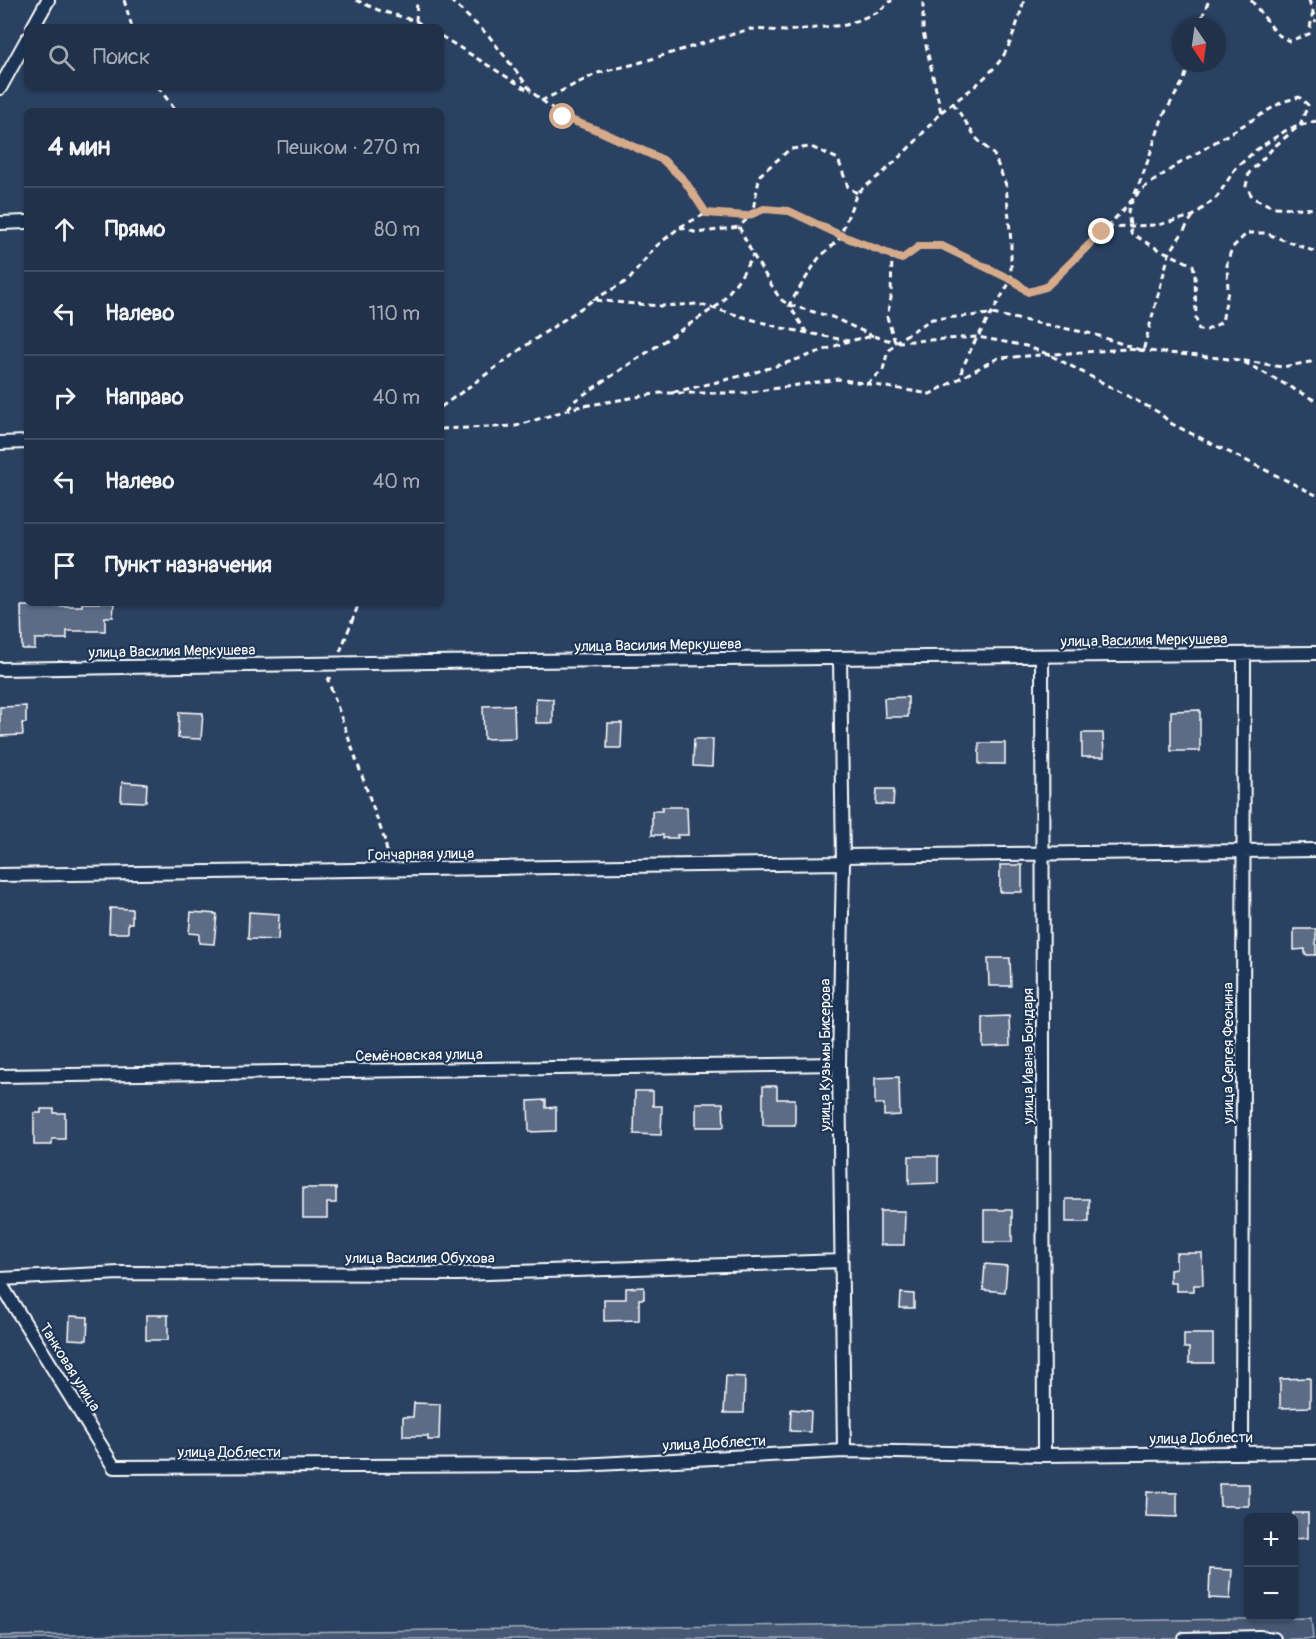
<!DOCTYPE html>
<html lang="ru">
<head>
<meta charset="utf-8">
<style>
	body { margin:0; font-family:Pangolin,sans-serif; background:#2d3d53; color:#f1f3f6 }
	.controls { position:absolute; right:18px; bottom:18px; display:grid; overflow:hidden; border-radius:9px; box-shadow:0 2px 4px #0004 }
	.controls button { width:54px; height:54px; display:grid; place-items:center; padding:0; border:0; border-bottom:2px solid #3d4c61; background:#203149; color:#f1f3f6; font:30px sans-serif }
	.compass { position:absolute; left:1172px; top:18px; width:54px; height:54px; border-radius:50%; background:#203149; box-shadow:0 2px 4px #0004; rotate:167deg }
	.stop { position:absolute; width:18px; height:18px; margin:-14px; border:4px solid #d6ab8b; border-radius:50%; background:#fff }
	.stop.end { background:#d6ab8b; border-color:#fff; box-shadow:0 2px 6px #0008 }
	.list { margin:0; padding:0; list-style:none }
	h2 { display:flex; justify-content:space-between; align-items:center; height:78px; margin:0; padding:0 24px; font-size:26px }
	h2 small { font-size:20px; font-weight:400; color:#a2a9b4 }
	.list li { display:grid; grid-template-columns:39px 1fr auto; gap:18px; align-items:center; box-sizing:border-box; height:84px; padding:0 24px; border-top:2px solid #3d4c61 }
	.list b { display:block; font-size:22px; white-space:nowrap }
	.list em { font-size:20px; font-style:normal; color:#a2a9b4 }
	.icon { flex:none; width:33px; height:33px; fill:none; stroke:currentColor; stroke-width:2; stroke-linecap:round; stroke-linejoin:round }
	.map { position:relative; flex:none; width:1316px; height:1639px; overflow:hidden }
	.search { position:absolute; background:#203149; box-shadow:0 2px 4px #0004; left:24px; top:24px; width:420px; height:66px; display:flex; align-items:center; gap:15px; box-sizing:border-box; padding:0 21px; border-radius:9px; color:#a2a9b4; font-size:22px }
	.panel { position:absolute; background:#203149; box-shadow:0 2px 4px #0004; left:24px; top:108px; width:420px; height:498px; border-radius:9px }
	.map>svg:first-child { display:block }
	.green { fill:#465975; stroke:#a2acba; stroke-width:1.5 }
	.building { fill:#5b6c86; stroke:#fff; stroke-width:1.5 }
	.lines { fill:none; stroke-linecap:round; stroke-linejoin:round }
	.minor-casing { stroke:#fff; stroke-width:16 }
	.path { stroke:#fff; stroke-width:3; stroke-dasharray:6 4.5; stroke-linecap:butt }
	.minor { stroke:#1d3557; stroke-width:12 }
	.route { stroke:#d6ab8b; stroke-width:8 }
	.labels { text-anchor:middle; stroke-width:4.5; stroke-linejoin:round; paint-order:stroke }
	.street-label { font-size:15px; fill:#fff; stroke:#1d3557 }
</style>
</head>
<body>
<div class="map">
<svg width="1316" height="1639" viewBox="0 0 1316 1639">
	<rect width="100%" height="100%" fill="#2a4161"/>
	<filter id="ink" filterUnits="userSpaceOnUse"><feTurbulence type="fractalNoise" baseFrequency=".0167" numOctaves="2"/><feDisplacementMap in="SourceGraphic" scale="12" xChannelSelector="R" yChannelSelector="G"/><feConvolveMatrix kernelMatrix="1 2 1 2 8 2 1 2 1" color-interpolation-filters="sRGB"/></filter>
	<g filter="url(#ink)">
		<path class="green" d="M1311,1618L1313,1639H0V1636Z"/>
		<path class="building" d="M82,603H114L113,617H105V631H67V639H35V649H22L21,606H82Z
			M908,697V717H885L884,698Z
			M536,698L553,699V723H536Z
			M514,705L515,738L484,739L483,706Z
			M26,706V723H22L23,735L0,736V707Z
			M1200,710V751H1171V711Z
			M179,712L203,713L201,739L178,738Z
			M608,723H622L621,748H607Z
			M1082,733H1103L1104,757H1082Z
			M694,739H713L712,767L693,766Z
			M979,743H1005V764H979Z
			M122,782L147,784L146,802L121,801Z
			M877,789H894L893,805L876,804Z
			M662,807H687L688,835H677L678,838H663V835H652V811H662Z
			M1000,865H1022V892H1000Z
			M110,908L132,909V923H128V933H109Z
			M191,912L217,914L214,944L199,943V934L189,933Z
			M249,912L279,914L278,940L248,939Z
			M1294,929H1316V955H1305V949L1294,950Z
			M988,958H1010L1011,986H989Z
			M1009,1016L1010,1046L983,1047V1017Z
			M899,1077L900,1115L884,1116V1104H875V1078Z
			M763,1086H777V1099H795V1125H763Z
			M635,1091H653V1106H662L661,1135L634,1134Z
			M546,1100V1108L556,1107V1131L529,1132L528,1101Z
			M696,1103H723L724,1127H696Z
			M41,1109H54V1113H65V1139H52V1145H34V1113H41Z
			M909,1156H938V1183L909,1184Z
			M303,1188H336V1203H327V1218H303Z
			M1066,1199H1089V1222H1066Z
			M984,1210H1012V1242H984Z
			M880,1211H905L904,1245H880Z
			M1176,1253H1202L1203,1285H1194V1291H1176V1283H1170V1270L1176,1269Z
			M985,1264L1007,1266L1005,1292L983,1290Z
			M644,1287V1299H639V1320L604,1321V1299H626V1288Z
			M901,1293L914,1294V1308H900Z
			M146,1315H168V1340H146Z
			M70,1316L88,1317L87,1340L69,1339Z
			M1184,1334H1213V1363H1189V1348H1184Z
			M726,1376L745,1377L744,1413H724Z
			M1310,1378V1407L1280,1408V1379Z
			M414,1403L440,1404L439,1440H428V1436H403V1417H413Z
			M791,1409L811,1411L810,1432L790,1431Z
			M1219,1484H1249V1506H1220Z
			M1147,1492L1177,1493V1517L1146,1516Z
			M1293,1513H1308V1538L1293,1539Z
			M1210,1569L1232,1570L1230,1599L1209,1598Z"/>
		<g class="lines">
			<defs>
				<path id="minor" d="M33,27L48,0
					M0,88L27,39
					M0,223L27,222
					M0,443L27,442
					M1042,656L1044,1455
					M840,658L843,863L839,1064L844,1451
					M0,669L430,662L1316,653
					M843,856L1316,850
					M0,875L843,863
					M0,1076L839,1064
					M0,1279L120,1273L459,1274L841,1261
					M0,1283L114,1467L580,1465L844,1451L1044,1455L1316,1452
					M1242,1452L1244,654
					M1185,1639L1259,1637L1274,1639"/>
			</defs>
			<use href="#minor" class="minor-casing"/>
			<path class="path" d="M124,0L132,27
				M356,0L378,10L416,21L426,27
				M450,0L489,36L533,93L563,117L602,132L663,160L684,180L707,213
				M1251,0L1277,34L1289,41L1309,34L1313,11
				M1309,0L1316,22
				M416,21L417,0
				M1198,27L1209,0
				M441,36L531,92
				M1189,63L1184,80L1163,116L1145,169L1128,211L1131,233L1152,246L1193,265L1195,275L1196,318L1199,330H1207L1222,322L1228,291L1227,263L1232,248L1247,233H1265L1316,252
				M158,87L176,111
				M541,101L598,73L635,64L750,29L785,31L846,25L878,12L892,0
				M953,103L977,139L994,155L1006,185L1011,242V280L973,345L962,369L961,377
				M941,112C961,97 983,82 999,62C1011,47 1019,18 1024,0
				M857,193L848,187L838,159L811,147L790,149L760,175L752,214L739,227L753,255L780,299L789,305L832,317L873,336
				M680,227L697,233L739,227
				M1107,227L1158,225L1193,216L1217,197L1235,169L1256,150L1288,129L1316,121
				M593,300L629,280L654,248L680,227L707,213L747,216L764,209L789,211L840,235L902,259L919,246H942L1016,282L1028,292L1046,287L1107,227L1142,189L1177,165L1282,102L1299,97L1308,105L1300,125L1275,146L1249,173L1246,186L1253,198L1273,207L1316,209
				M807,333L789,305L818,259L839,239L857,193L884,172L916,141L941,112L923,32V0
				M897,342L978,337L1026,346L1050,355L1158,412L1172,424L1316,495
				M1244,362L1316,401
				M867,384L883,370L887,354L895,342L887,317L891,298L892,255
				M673,392C734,379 790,364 848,341
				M441,407L528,344L593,300L659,306L698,304L782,328L849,341L873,336L895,342L932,319L992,314L1093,334L1143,351L1169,254L1193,216
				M568,409L574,401L720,304L741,276L753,255
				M441,429L516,426L577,407L660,393H745L838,379L930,394L998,358L1127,349L1240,360L1282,367L1316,361
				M340,652L359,603
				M330,677L328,680L385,841L388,858"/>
			<use href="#minor" class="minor"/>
		</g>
	</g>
	<g class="lines" filter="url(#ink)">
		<path class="route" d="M563,117L602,132L663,160L684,180L706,213L747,216L764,209L789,211L840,235L902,259L920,246H942L1016,282L1028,292L1046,287L1102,232"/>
	</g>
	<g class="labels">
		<g class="street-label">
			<text transform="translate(1144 640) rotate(-1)" y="5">улица Василия Меркушева</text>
			<text transform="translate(658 645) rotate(-1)" y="5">улица Василия Меркушева</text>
			<text transform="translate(172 651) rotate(-1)" y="5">улица Василия Меркушева</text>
			<text transform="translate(421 854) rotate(-1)" y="5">Гончарная улица</text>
			<text transform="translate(1228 1053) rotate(-90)" y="5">улица Сергея Феонина</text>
			<text transform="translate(419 1055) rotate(-1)" y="5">Семёновская улица</text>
			<text transform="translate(825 1055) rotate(-90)" y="5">улица Кузьмы Бисерова</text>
			<text transform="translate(1028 1056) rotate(-90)" y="5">улица Ивана Бондаря</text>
			<text x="420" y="1263">улица Василия Обухова</text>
			<text transform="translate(70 1367) rotate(58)" y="5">Танковая улица</text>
			<text transform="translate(1201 1438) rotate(-1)" y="5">улица Доблести</text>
			<text transform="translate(714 1443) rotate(-3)" y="5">улица Доблести</text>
			<text x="229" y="1457">улица Доблести</text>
		</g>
	</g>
</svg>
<div class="controls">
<button>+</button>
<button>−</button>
</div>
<svg class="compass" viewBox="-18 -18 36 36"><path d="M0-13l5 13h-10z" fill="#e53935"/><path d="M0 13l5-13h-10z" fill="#a2a9b4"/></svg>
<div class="stop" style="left:563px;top:117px"></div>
<div class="stop end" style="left:1102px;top:232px"></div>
<div class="search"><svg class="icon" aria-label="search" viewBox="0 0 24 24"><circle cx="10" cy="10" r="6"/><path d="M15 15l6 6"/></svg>Поиск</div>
<section class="panel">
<h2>4 мин<small>Пешком · 270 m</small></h2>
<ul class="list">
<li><svg class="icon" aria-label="ahead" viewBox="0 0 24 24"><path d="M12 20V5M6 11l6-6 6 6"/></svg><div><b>Прямо</b></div><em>80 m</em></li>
<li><svg class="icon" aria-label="left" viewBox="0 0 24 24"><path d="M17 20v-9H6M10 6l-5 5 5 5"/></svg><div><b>Налево</b></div><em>110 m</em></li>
<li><svg class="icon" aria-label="right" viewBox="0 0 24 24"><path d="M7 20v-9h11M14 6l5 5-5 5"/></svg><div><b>Направо</b></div><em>40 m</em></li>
<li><svg class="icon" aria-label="left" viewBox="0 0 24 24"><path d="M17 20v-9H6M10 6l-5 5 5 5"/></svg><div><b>Налево</b></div><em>40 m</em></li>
<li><svg class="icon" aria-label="arrive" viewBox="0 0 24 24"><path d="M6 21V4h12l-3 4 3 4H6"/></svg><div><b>Пункт назначения</b></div></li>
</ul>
</section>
</div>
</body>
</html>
